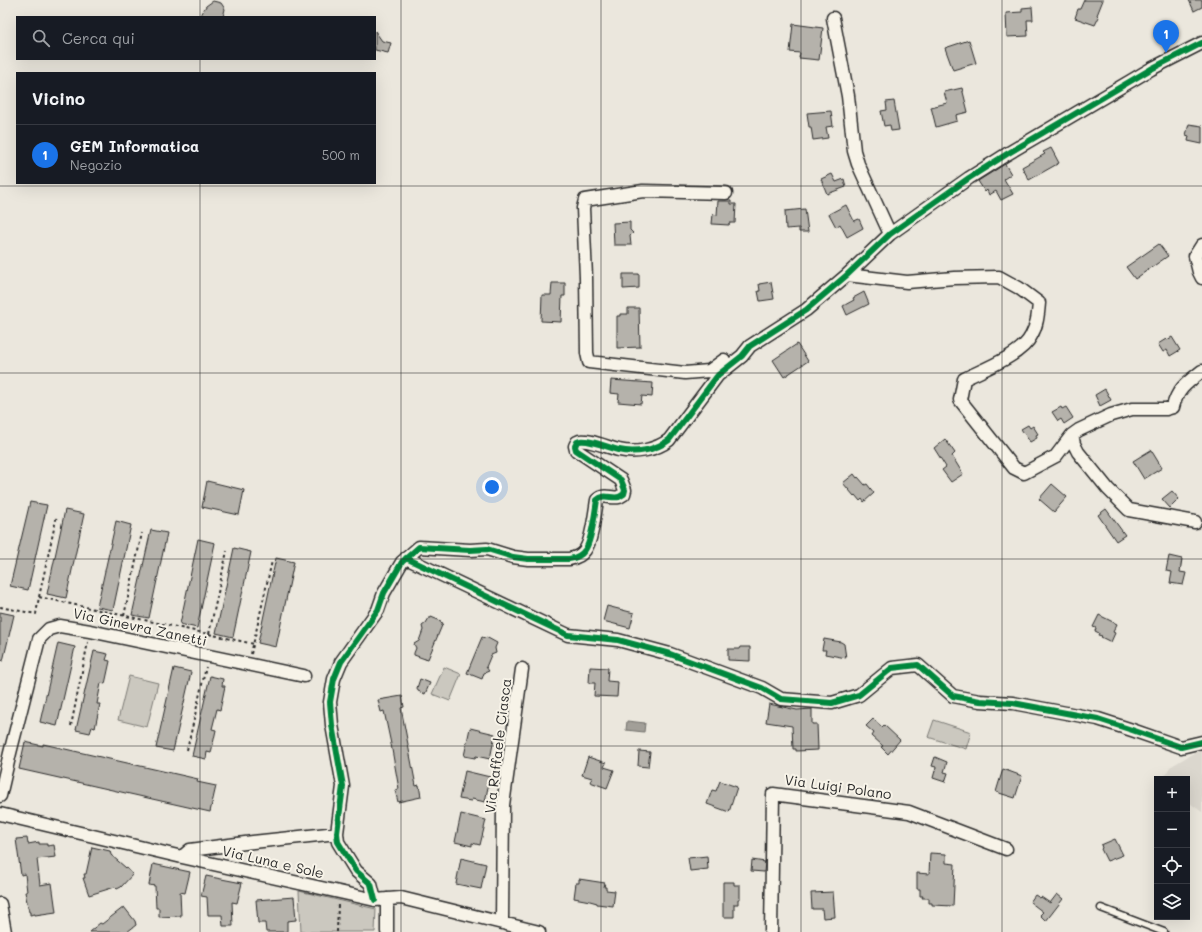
<!DOCTYPE html>
<html lang="it">
<head>
<meta charset="utf-8">
<style>
	body { margin:0; font-family:Mali,sans-serif; background:#242831; color:#f1f3f6 }
	.controls { position:absolute; right:12px; bottom:12px; display:grid; overflow:hidden; border-radius:0px; box-shadow:0 4px 16px #0002 }
	.controls button { width:36px; height:36px; display:grid; place-items:center; padding:0; border:0; border-bottom:1px solid #363941; background:#171b24; color:#f1f3f6; font:20px sans-serif }
	.you { position:absolute; left:492px; top:487px; width:14px; height:14px; margin:-10px; border:3px solid #fff; border-radius:50%; background:#1a73e8; box-shadow:0 0 0 6px #1a73e833 }
	.badge { display:grid; place-items:center; width:26px; height:26px; border-radius:50%; background:#1a73e8; color:#fff; font-size:13px; font-weight:700 }
	.pin { position:absolute; translate:-50% -33px; filter:drop-shadow(0 1px 2px #0008) }
	.pin::after { content:''; position:absolute; top:21px; width:14px; height:12px; background:inherit; clip-path:polygon(0 0,100% 0,50% 100%) }
	.list { margin:0; padding:0; list-style:none }
	h2 { display:flex; justify-content:space-between; align-items:center; height:52px; margin:0; padding:0 16px; font-size:17px }
	h2 small { font-size:13px; font-weight:400; color:#9ea1a6 }
	.list li { display:grid; grid-template-columns:26px 1fr auto; gap:12px; align-items:center; box-sizing:border-box; height:60px; padding:0 16px; border-top:1px solid #363941 }
	.list b { display:block; font-size:15px; white-space:nowrap }
	.list p { margin:0; font-size:13px; white-space:nowrap; color:#9ea1a6 }
	.list em { font-size:13px; font-style:normal; color:#9ea1a6 }
	.icon { flex:none; width:22px; height:22px; fill:none; stroke:currentColor; stroke-width:2; stroke-linecap:round; stroke-linejoin:round }
	.map { position:relative; flex:none; width:1202px; height:932px; overflow:hidden }
	.search { position:absolute; background:#171b24; box-shadow:0 4px 16px #0002; left:16px; top:16px; width:360px; height:44px; display:flex; align-items:center; gap:10px; box-sizing:border-box; padding:0 14px; border-radius:0px; color:#9ea1a6; font-size:15px }
	.panel { position:absolute; background:#171b24; box-shadow:0 4px 16px #0002; left:16px; top:72px; width:360px; height:112px; border-radius:0px }
	.map>svg:first-child { display:block }
	.built { fill:#dbd7ce }
	.green { fill:#cbc8bf; stroke:#7b7a75 }
	.water { fill:#a29f98; stroke:#72716c }
	.building { fill:#b5b2ab; stroke:#2b2b2b }
	.lines { fill:none; stroke-linecap:round; stroke-linejoin:round }
	.lane-casing { stroke:#2b2b2b; stroke-width:9 }
	.street-casing { stroke:#2b2b2b; stroke-width:15 }
	.path { stroke:#2b2b2b; stroke-width:2; stroke-dasharray:3 3; stroke-linecap:butt }
	.lane { stroke:#f7f3e8; stroke-width:6 }
	.street { stroke:#f7f3e8; stroke-width:12 }
	.cycleway-casing { stroke:#f7f3e8; stroke-width:8 }
	.cycleway { stroke:#00873e; stroke-width:6 }
	.grid { fill:none; stroke:#2b2b2b; stroke-width:1; stroke-opacity:0.55 }
	.labels { text-anchor:middle; stroke-width:4; stroke-linejoin:round; paint-order:stroke }
	.street-label { font-size:14px; fill:#2b2b2b; stroke:#f7f3e8 }
</style>
</head>
<body>
<div class="map">
<svg width="1202" height="932" viewBox="0 0 1202 932">
	<rect width="100%" height="100%" fill="#ebe7dd"/>
	<filter id="ink" filterUnits="userSpaceOnUse"><feTurbulence type="fractalNoise" baseFrequency=".025" numOctaves="2"/><feDisplacementMap in="SourceGraphic" scale="8" xChannelSelector="R" yChannelSelector="G"/><feConvolveMatrix kernelMatrix="1 2 1 2 8 2 1 2 1" color-interpolation-filters="sRGB"/></filter>
	<g filter="url(#ink)">
		<path class="built" d="M1202,748V812L1187,801V779H1163L1170,767Z"/>
		<path class="green" d="M444,667L461,674L450,701L432,694Z
			M129,676L158,683L147,727L118,720Z
			M934,720L971,732L966,749L928,737Z
			M299,891L376,909L375,932H301Z"/>
		<path class="water" d="M627,721L645,723L644,732L626,730Z"/>
		<path class="building" d="M1084,0H1103L1097,15L1099,17L1095,25L1075,18L1078,9H1080Z
			M1189,0H1202V7L1194,11Z
			M213,1L221,3L225,9L223,17H200L206,6Z
			M1032,7L1033,20H1027L1028,36L1007,37L1006,13L1022,12V8Z
			M793,24L823,28L819,60L799,58L800,53L790,52Z
			M375,31L382,41L391,43L388,53L375,50Z
			M969,40L976,63L953,70L945,48Z
			M962,88L968,112L956,115L957,121L936,127L931,107L947,103L944,92Z
			M894,101L899,130L891,131L890,125L884,126L881,111L887,110L886,102Z
			M831,111L833,126L826,127L828,138L813,140L811,127H809L807,113Z
			M1189,124L1202,126V144L1188,141L1189,136L1186,135Z
			M1051,148L1059,163L1029,180L1022,167L1045,154L1043,152Z
			M1005,164L1011,174L1004,179L1013,194L1001,200L996,191L989,195L987,190L985,192L978,181Z
			M832,174L836,182L844,179L846,187L827,194L821,179Z
			M718,201H731V204H736L735,223H730L729,225L712,224L713,214L717,215Z
			M846,205L854,221L859,219L863,228L847,237L840,224L836,227L829,214Z
			M805,209L808,232H799V228L786,229L785,211Z
			M630,222V230L633,233L630,236L631,245H614L613,223Z
			M1159,244L1168,256L1135,279L1126,267Z
			M623,274H639V288L623,289Z
			M771,282L774,299L760,301L758,291H760L759,284Z
			M552,283H565V296H562L561,322L541,321L542,295H551Z
			M864,292L869,304L847,315L843,306L854,300L853,298Z
			M628,308H639L640,347L617,348V316H620V314H628Z
			M1172,337L1180,350L1170,356L1167,350L1163,352L1158,344L1166,339L1167,340Z
			M797,344L808,361L784,377L773,360Z
			M611,380L653,383L652,397L642,396L641,404L618,402L619,394L610,393Z
			M1105,389L1111,400L1100,406L1095,395Z
			M1061,407L1062,409L1066,407L1073,418L1064,424L1061,419L1058,421L1052,412Z
			M1028,425L1030,428L1033,426L1038,434L1036,435L1037,438L1030,442L1021,429Z
			M945,439L955,453L952,456L963,474L951,482L942,470L946,467L934,448Z
			M1151,450L1162,468L1144,479L1133,461Z
			M854,474L857,478L858,477L865,485L867,484L874,493L864,502L862,499L860,501L855,495L854,496L843,483Z
			M207,481L244,490L239,515L202,507Z
			M1052,484L1067,497L1054,512L1039,499Z
			M1172,491L1179,499L1170,508L1162,499Z
			M30,502L47,505L28,590L10,586Z
			M1106,509L1125,535L1116,541L1098,515Z
			M65,510L84,514L66,598L47,594Z
			M116,521L131,525L113,610L97,607Z
			M151,530L167,533L149,618L132,615Z
			M198,539L215,543L197,628L180,624Z
			M234,548L251,552L233,637L216,633Z
			M1169,556L1182,559L1180,572L1186,573L1183,585L1170,583L1172,572L1166,571Z
			M276,558L294,562L276,647L258,643Z
			M607,606L634,613L630,628L603,621Z
			M0,612L14,615L3,661L0,660Z
			M1099,615L1117,624L1113,632L1115,633L1111,642L1101,637L1102,636L1098,635L1099,633L1095,631L1096,628L1093,627Z
			M431,617L441,621L440,622L443,623L428,659L425,658V659L414,655V653L416,648L414,644L419,641L423,630L422,626L426,623L429,618H431Z
			M482,637L485,638L486,637L497,643L495,648L496,653L491,655L486,667L489,671L484,673L482,679L467,673Z
			M824,639L841,642L844,644L846,658L825,654L826,650H822Z
			M58,643L75,647L57,726L40,722Z
			M740,647H750V661L728,660V649H739Z
			M94,651L108,654L106,660L110,661L105,684L101,683L97,704H100L95,728L92,727L90,733L76,730Z
			M590,667L608,668L607,681L618,682L617,697L594,696L595,683H589Z
			M174,668L191,672L173,751L156,748Z
			M210,676L223,679L222,686H225L220,710L217,709L212,729L216,730L211,753L207,752L206,759L192,756Z
			M420,679L430,683L425,694L418,691L417,688Z
			M402,696L404,707L401,708L416,786L419,785L421,797L398,802L395,790L399,789L391,744L384,711L381,712L378,700Z
			M769,704L797,710L812,709V724H817L818,750L796,751V749H793L792,726L766,722Z
			M873,719L882,727L884,725L900,740L888,754L881,747L883,746L872,736L874,733L866,726Z
			M470,728L495,734L490,759L476,756L475,758L464,756Z
			M25,742L43,746V744L198,779L197,782L216,786L210,812L19,769Z
			M639,751L650,752L648,767L638,766Z
			M588,757L606,763L604,767L614,770L607,788L590,782L592,778L582,775Z
			M935,757L947,762L944,772L948,773L945,782L933,778L936,767L932,766Z
			M1003,769L1022,776L1015,798L996,792Z
			M465,771L490,777L485,802L472,799L471,801L459,799Z
			M720,781L737,787L729,812L707,804L712,790L716,791Z
			M461,814L486,820L480,845L472,843V846L455,842Z
			M27,838L28,844L39,842V844H47V846L54,845L56,857L37,859L40,885L52,883L56,912L35,915V914L30,915V912H29L25,892H27L25,874L21,875L16,839Z
			M1115,839L1123,855L1107,861L1101,849L1102,848L1101,845Z
			M92,847L110,851L111,855L133,874L121,887L117,889L115,887L89,895L83,878H85L84,874H86Z
			M930,853L946,854V863L955,864L953,906L932,905V903H929V898H922L923,896H920V889H917V873L929,874Z
			M707,856L708,869L690,871L688,858Z
			M461,858L486,864L481,889L456,884Z
			M752,860L765,862L764,872L751,871Z
			M153,864L190,872L185,893L180,892L181,916L159,917V908H156L155,886L149,885Z
			M206,876L242,883L237,903L232,902L233,926H223L222,915H208L207,897L201,896Z
			M579,879L605,883L604,887H606V890L615,891L613,906L597,904V903L590,901L574,898L576,883H579Z
			M723,882H734V885H740V899H738V904H734V917H723Z
			M833,892L835,917L823,918L822,909H812L811,893Z
			M1057,894L1063,899L1046,921L1040,915L1043,912L1030,902L1035,895L1040,898L1041,897L1050,903Z
			M294,897L296,920L287,921V932H266L265,923H258L256,900Z
			M124,907L135,921L136,925L127,932H89L100,923L102,924Z"/>
		<g class="lines">
			<defs>
				<path id="lane" d="M1101,908L1164,932"/>
				<path id="street" d="M833,18L848,96L854,151L858,164L890,234
					M1202,245L1195,256L1199,272L1202,278
					M847,275L907,282L954,278L999,277L1019,288L1039,303C1038,315 1037,326 1031,336C1022,355 982,370 964,379L960,400L1014,468L1024,473L1056,456L1072,435L1079,430L1111,415L1132,409H1166L1173,407C1177,389 1188,382 1202,371
					M724,360L709,371L685,373L589,362L587,353L586,277L583,208L585,200L643,191L726,193
					M1072,435L1074,444L1078,452L1108,489L1129,510L1195,522
					M406,558L568,635L618,640L670,654L762,688L781,699L832,703L859,695L892,668L918,665L953,696L980,701L1013,703L1098,719L1132,730L1181,747L1202,742
					M0,796L10,753L39,639L49,629L60,626L90,631L304,676
					M0,814L182,857L375,900L401,898L539,932
					M182,857L190,850L253,842L337,833
					M387,899V932
					M375,900L371,884L356,871L338,842L337,833L343,786L332,725L330,702L334,679L341,662L378,610L384,593L402,562L419,547L470,550L487,549L513,557L528,559H569C576,558 581,556 585,550C592,541 595,512 597,500C604,493 611,499 619,497L624,494L625,490L621,480L576,450L575,446L577,442C585,437 609,448 619,450C635,454 656,450 669,440L718,375L742,356L750,346L806,310L847,275L890,234L969,178L1007,154L1151,69L1202,43
					M0,904L5,932
					M502,922L503,805L522,669
					M771,932L773,794L909,812L1006,849"/>
			</defs>
			<use href="#lane" class="lane-casing"/>
			<use href="#street" class="street-casing"/>
			<path class="path" d="M39,597L57,515
				M0,607L36,614L39,597L254,644
				M124,616L142,533
				M209,634L227,551
				M251,654L272,561
				M71,726L88,642
				M187,750L206,667
				M337,932L338,904"/>
			<use href="#lane" class="lane"/>
			<use href="#street" class="street"/>
			<defs>
				<path id="cycleway" d="M406,558L568,635L618,640L670,654L762,688L781,699L832,703L859,695L892,668L918,665L953,696L980,701L1013,703L1098,719L1132,730L1181,747L1202,742
					M375,900L371,884L356,871L338,842L337,833L343,786L332,725L330,702L334,679L341,662L378,610L384,593L402,562L419,547L470,550L487,549L513,557L528,559H569C576,558 581,556 585,550C592,541 595,512 597,500C604,493 611,499 619,497L624,494L625,490L621,480L576,450L575,446L577,442C585,437 609,448 619,450C635,454 656,450 669,440L718,375L742,356L750,346L806,310L847,275L890,234L969,178L1007,154L1151,69L1202,43"/>
			</defs>
			<use href="#cycleway" class="cycleway-casing"/>
			<use href="#cycleway" class="cycleway"/>
		</g>
	</g>
	<path class="grid" d="M200,0V17M401,0V932M601,0V932M801,0V932M1002,0V932M200,59V73M200,183V932M0,186H1202M0,373H1202M0,559H1202M0,746H1202"/>
	<g class="labels">
		<g class="street-label">
			<text transform="translate(140 627) rotate(12)" y="5">Via Ginevra Zanetti</text>
			<text transform="translate(498 746) rotate(-83)" y="5">Via Raffaele Ciasca</text>
			<text transform="translate(838 787) rotate(8)" y="5">Via Luigi Polano</text>
			<text transform="translate(273 862) rotate(13)" y="5">Via Luna e Sole</text>
		</g>
	</g>
</svg>
<div class="controls">
<button>+</button>
<button>−</button>
<button><svg class="icon" aria-label="locate" viewBox="0 0 24 24"><circle cx="12" cy="12" r="6"/><path d="M12 2v4M12 18v4M2 12h4M18 12h4"/></svg></button>
<button><svg class="icon" aria-label="layers" viewBox="0 0 24 24"><path d="M12 4l9 5-9 5-9-5zM3 14l9 5 9-5"/></svg></button>
</div>
<div class="you"></div>
<div class="pin badge" style="left:1166px;top:53px">1</div>
<div class="search"><svg class="icon" aria-label="search" viewBox="0 0 24 24"><circle cx="10" cy="10" r="6"/><path d="M15 15l6 6"/></svg>Cerca qui</div>
<section class="panel">
<h2>Vicino<small></small></h2>
<ul class="list">
<li><span class="badge">1</span><div><b>GEM Informatica</b><p>Negozio</p></div><em>500 m</em></li>
</ul>
</section>
</div>
</body>
</html>
